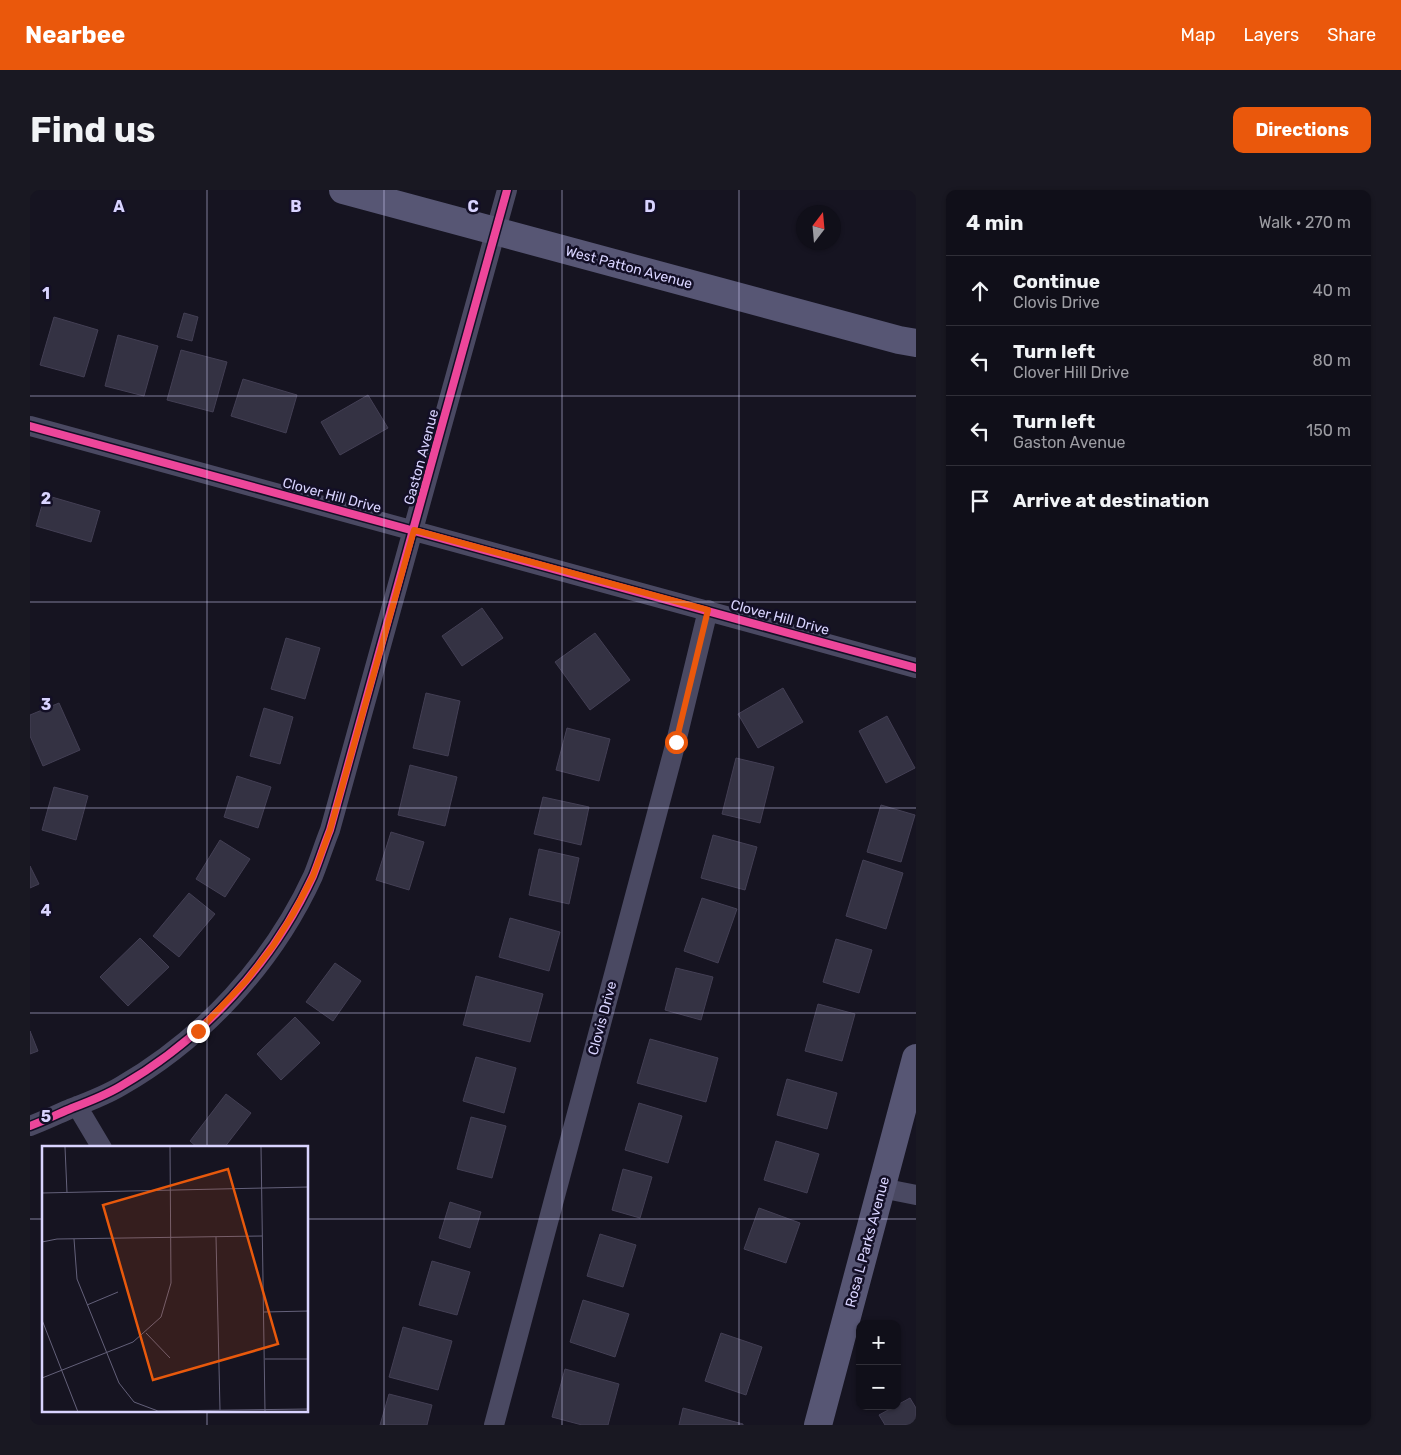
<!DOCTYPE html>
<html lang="en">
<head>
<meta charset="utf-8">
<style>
	body { margin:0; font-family:Rubik,sans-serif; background:#191822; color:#f1f3f6 }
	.controls { position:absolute; right:15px; bottom:15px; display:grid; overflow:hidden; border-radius:10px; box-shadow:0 1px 4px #0004 }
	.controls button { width:45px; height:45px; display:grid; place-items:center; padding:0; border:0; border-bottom:1px solid #302f38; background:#100f19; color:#f1f3f6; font:25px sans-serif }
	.compass { position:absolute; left:766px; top:15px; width:45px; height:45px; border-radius:50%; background:#100f19; box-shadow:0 1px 4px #0004; rotate:16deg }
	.stop { position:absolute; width:15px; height:15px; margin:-11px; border:4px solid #ea580c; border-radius:50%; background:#fff }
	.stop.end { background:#ea580c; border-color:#fff; box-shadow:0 1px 5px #0008 }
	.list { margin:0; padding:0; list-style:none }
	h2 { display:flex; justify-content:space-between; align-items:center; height:65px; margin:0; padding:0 20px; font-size:21px }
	h2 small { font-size:16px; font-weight:400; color:#9c9ca2 }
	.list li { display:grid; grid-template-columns:32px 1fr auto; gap:15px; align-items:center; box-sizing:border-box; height:70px; padding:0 20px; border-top:1px solid #302f38 }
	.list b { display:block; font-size:19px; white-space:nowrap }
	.list p { margin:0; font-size:16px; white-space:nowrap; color:#9c9ca2 }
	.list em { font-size:16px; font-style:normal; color:#9c9ca2 }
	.icon { flex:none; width:28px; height:28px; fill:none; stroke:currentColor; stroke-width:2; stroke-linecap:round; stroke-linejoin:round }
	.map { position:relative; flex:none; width:886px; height:1235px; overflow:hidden; border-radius:10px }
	header { display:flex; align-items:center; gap:30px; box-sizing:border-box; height:70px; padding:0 25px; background:#ea580c; color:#fff }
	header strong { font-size:24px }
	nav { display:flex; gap:28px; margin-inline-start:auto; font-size:18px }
	.intro { display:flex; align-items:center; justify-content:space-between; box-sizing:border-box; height:120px; padding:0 30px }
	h1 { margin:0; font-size:35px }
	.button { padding:12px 22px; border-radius:10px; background:#ea580c; color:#fff; font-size:18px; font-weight:700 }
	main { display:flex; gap:30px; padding:0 30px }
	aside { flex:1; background:#100f19; border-radius:10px; box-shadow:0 1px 4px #0004 }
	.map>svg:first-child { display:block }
	.building { fill:#343243; stroke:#433f54 }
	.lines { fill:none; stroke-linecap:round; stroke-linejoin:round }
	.street { stroke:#4a4962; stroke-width:20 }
	.secondary { stroke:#575674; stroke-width:28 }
	.cycleway-casing { stroke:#130f26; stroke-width:11 }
	.cycleway { stroke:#ed469a; stroke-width:8 }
	.route { stroke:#ea580c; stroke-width:6 }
	.grid { fill:none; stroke:#d9d4ff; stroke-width:1; stroke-opacity:0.55 }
	.labels { text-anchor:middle; stroke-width:5; stroke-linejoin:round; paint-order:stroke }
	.street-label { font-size:14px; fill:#d9d4ff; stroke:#130f26 }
	.inset-road { fill:none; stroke:#64617a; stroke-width:1 }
	.view { fill:#e8590c; fill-opacity:0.15; stroke:#e8590c; stroke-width:2.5 }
	.inset-edge { fill:none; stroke:#d9d4ff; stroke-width:2.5 }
	.grid-label { font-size:16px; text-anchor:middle; font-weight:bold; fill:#d9d4ff; stroke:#130f26; stroke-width:5; stroke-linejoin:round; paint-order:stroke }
</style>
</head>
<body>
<header>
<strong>Nearbee</strong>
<nav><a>Map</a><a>Layers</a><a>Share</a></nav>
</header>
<div class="intro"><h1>Find us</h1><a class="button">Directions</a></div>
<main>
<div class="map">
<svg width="886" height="1235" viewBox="0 0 886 1235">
	<rect width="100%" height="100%" fill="#161421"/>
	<path class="building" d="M154,123L168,127L162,151L147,147Z
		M24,127L68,140L54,187L10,175Z
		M88,145L128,156L114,206L75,196Z
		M151,160L197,172L183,222L137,210Z
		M213,189L267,205L256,243L201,226Z
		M338,205L358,238L310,265L291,232Z
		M15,305L70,321L61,352L6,336Z
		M452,418L473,448L432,476L412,446Z
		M565,443L600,490L560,520L525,472Z
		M256,448L290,458L275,509L241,499Z
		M753,498L773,532L728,558L708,524Z
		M396,503L430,511L418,566L383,558Z
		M29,513L50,560L13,576L0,546V525Z
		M234,518L263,527L250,574L220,566Z
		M857,526L885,578L856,593L829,541Z
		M537,538L580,549L569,591L526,580Z
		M706,568L744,577L730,633L692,624Z
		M380,575L427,587L415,636L368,625Z
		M207,586L241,597L228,638L194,627Z
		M24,597L58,606L46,650L12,640Z
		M513,607L559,617L551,655L504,644Z
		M851,615L885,625L871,672L837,662Z
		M361,642L394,652L379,700L346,690Z
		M683,645L727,657L715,700L671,688Z
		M190,650L220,669L195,707L166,689Z
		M509,659L549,668L539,714L499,705Z
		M833,670L873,683L856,739L816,726Z
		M0,676L9,694L0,698Z
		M159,703L185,724L149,767L123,746Z
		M672,708L707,719L688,773L654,761Z
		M480,728L530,742L519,781L469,767Z
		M110,748L139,777L98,816L70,787Z
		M806,749L842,760L829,803L793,792Z
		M305,773L331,791L303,831L276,812Z
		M646,778L683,787L671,830L635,820Z
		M446,786L513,804L500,852L433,835Z
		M788,814L825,824L812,871L775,861Z
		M265,827L290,853L251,890L227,864Z
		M0,841L8,861L0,864Z
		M620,849L688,868L676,912L607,893Z
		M446,867L486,878L474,923L433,911Z
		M757,889L807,903L797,939L747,925Z
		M196,904L221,923L194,958H168L160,951Z
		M609,913L652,926L638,973L595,960Z
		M441,927L476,936L462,988L427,979Z
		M746,951L789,964L777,1003L734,990Z
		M593,979L622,987L610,1028L582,1020Z
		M420,1012L451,1022L440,1058L409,1048Z
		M729,1018L770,1033L756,1073L714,1059Z
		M570,1044L606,1055L593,1097L557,1086Z
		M402,1071L440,1082L427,1125L389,1115Z
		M553,1110L599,1124L585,1167L540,1152Z
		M373,1137L422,1151L408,1200L359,1187Z
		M691,1143L732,1157L716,1205L675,1191Z
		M535,1179L589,1194L578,1235H552L522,1227Z
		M359,1204L402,1215L397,1235H350Z
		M880,1208L886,1218V1235H855L849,1225Z
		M653,1218L713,1234V1235H649Z"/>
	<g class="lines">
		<path class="street" d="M0,236L886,478
			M47,916L72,958
			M0,936C14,931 28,924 42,918C58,912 76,905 91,896C173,849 243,773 283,686C289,671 294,655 300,640L477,0
			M851,998L886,1005
			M464,1235L646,552L678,420"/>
		<path class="secondary" d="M313,0L869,150L886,153
			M788,1235L886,868"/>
		<defs>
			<path id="cycleway" d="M0,236L886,478
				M0,936C14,931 28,924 42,918C58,912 76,905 91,896C173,849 243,773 283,686C289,671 294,655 300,640L477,0"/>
		</defs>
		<use href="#cycleway" class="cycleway-casing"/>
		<use href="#cycleway" class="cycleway"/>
	</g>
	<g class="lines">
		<path class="route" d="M168,841L216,791L243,756L263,724L283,686L300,640L384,340L678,420L646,552"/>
	</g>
	<path class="grid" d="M177,0V958M354,0V1235M532,0V1235M709,0V1235M0,206H886M0,412H886M0,618H886M0,823H886M0,1029H14M278,1029H886M177,1221V1235"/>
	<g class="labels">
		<g class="street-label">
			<text transform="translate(599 77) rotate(15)" y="5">West Patton Avenue</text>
			<text transform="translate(391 267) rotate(-75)" y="5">Gaston Avenue</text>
			<text transform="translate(302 305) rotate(15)" y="5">Clover Hill Drive</text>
			<text transform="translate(750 427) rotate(15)" y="5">Clover Hill Drive</text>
			<text transform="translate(572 828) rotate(-75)" y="5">Clovis Drive</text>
			<text transform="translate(837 1052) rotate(-75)" y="5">Rosa L Parks Avenue</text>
		</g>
	</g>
	<g transform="translate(12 956)">
		<rect width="266" height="266" fill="#161421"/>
		<path class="inset-road" d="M23,1L25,47M219,1L223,266M0,47L267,41M174,91L178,264M32,93L35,133L77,237L92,256L116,265L267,263M0,96L15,93L220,90M45,159L76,146M222,166L267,165M0,174L36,266M104,187L128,212M223,213H267M0,232L91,196L119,171L129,137L128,1"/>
		<path class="view" d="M186,23L236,198L111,234L61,59Z"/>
		<rect width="266" height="266" class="inset-edge"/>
	</g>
	<g class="grid-label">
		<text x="89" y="22">A</text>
		<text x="266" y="22">B</text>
		<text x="443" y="22">C</text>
		<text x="620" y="22">D</text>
		<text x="16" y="109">1</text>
		<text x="16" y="314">2</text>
		<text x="16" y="520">3</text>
		<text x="16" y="726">4</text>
		<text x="16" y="932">5</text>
	</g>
</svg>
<div class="controls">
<button>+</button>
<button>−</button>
</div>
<svg class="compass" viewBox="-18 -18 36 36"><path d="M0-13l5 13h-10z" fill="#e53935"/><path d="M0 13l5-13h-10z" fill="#9c9ca2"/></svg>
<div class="stop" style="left:646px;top:552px"></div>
<div class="stop end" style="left:168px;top:841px"></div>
</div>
<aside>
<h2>4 min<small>Walk · 270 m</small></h2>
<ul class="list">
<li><svg class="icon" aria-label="ahead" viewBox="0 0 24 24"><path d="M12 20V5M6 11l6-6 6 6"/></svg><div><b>Continue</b><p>Clovis Drive</p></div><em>40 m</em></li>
<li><svg class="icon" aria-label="left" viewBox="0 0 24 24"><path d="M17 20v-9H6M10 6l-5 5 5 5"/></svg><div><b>Turn left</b><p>Clover Hill Drive</p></div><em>80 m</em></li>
<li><svg class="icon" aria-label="left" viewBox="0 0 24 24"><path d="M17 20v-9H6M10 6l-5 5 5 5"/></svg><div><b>Turn left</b><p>Gaston Avenue</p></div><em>150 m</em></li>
<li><svg class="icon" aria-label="arrive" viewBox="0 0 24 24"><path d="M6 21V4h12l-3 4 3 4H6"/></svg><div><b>Arrive at destination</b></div></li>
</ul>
</aside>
</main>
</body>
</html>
